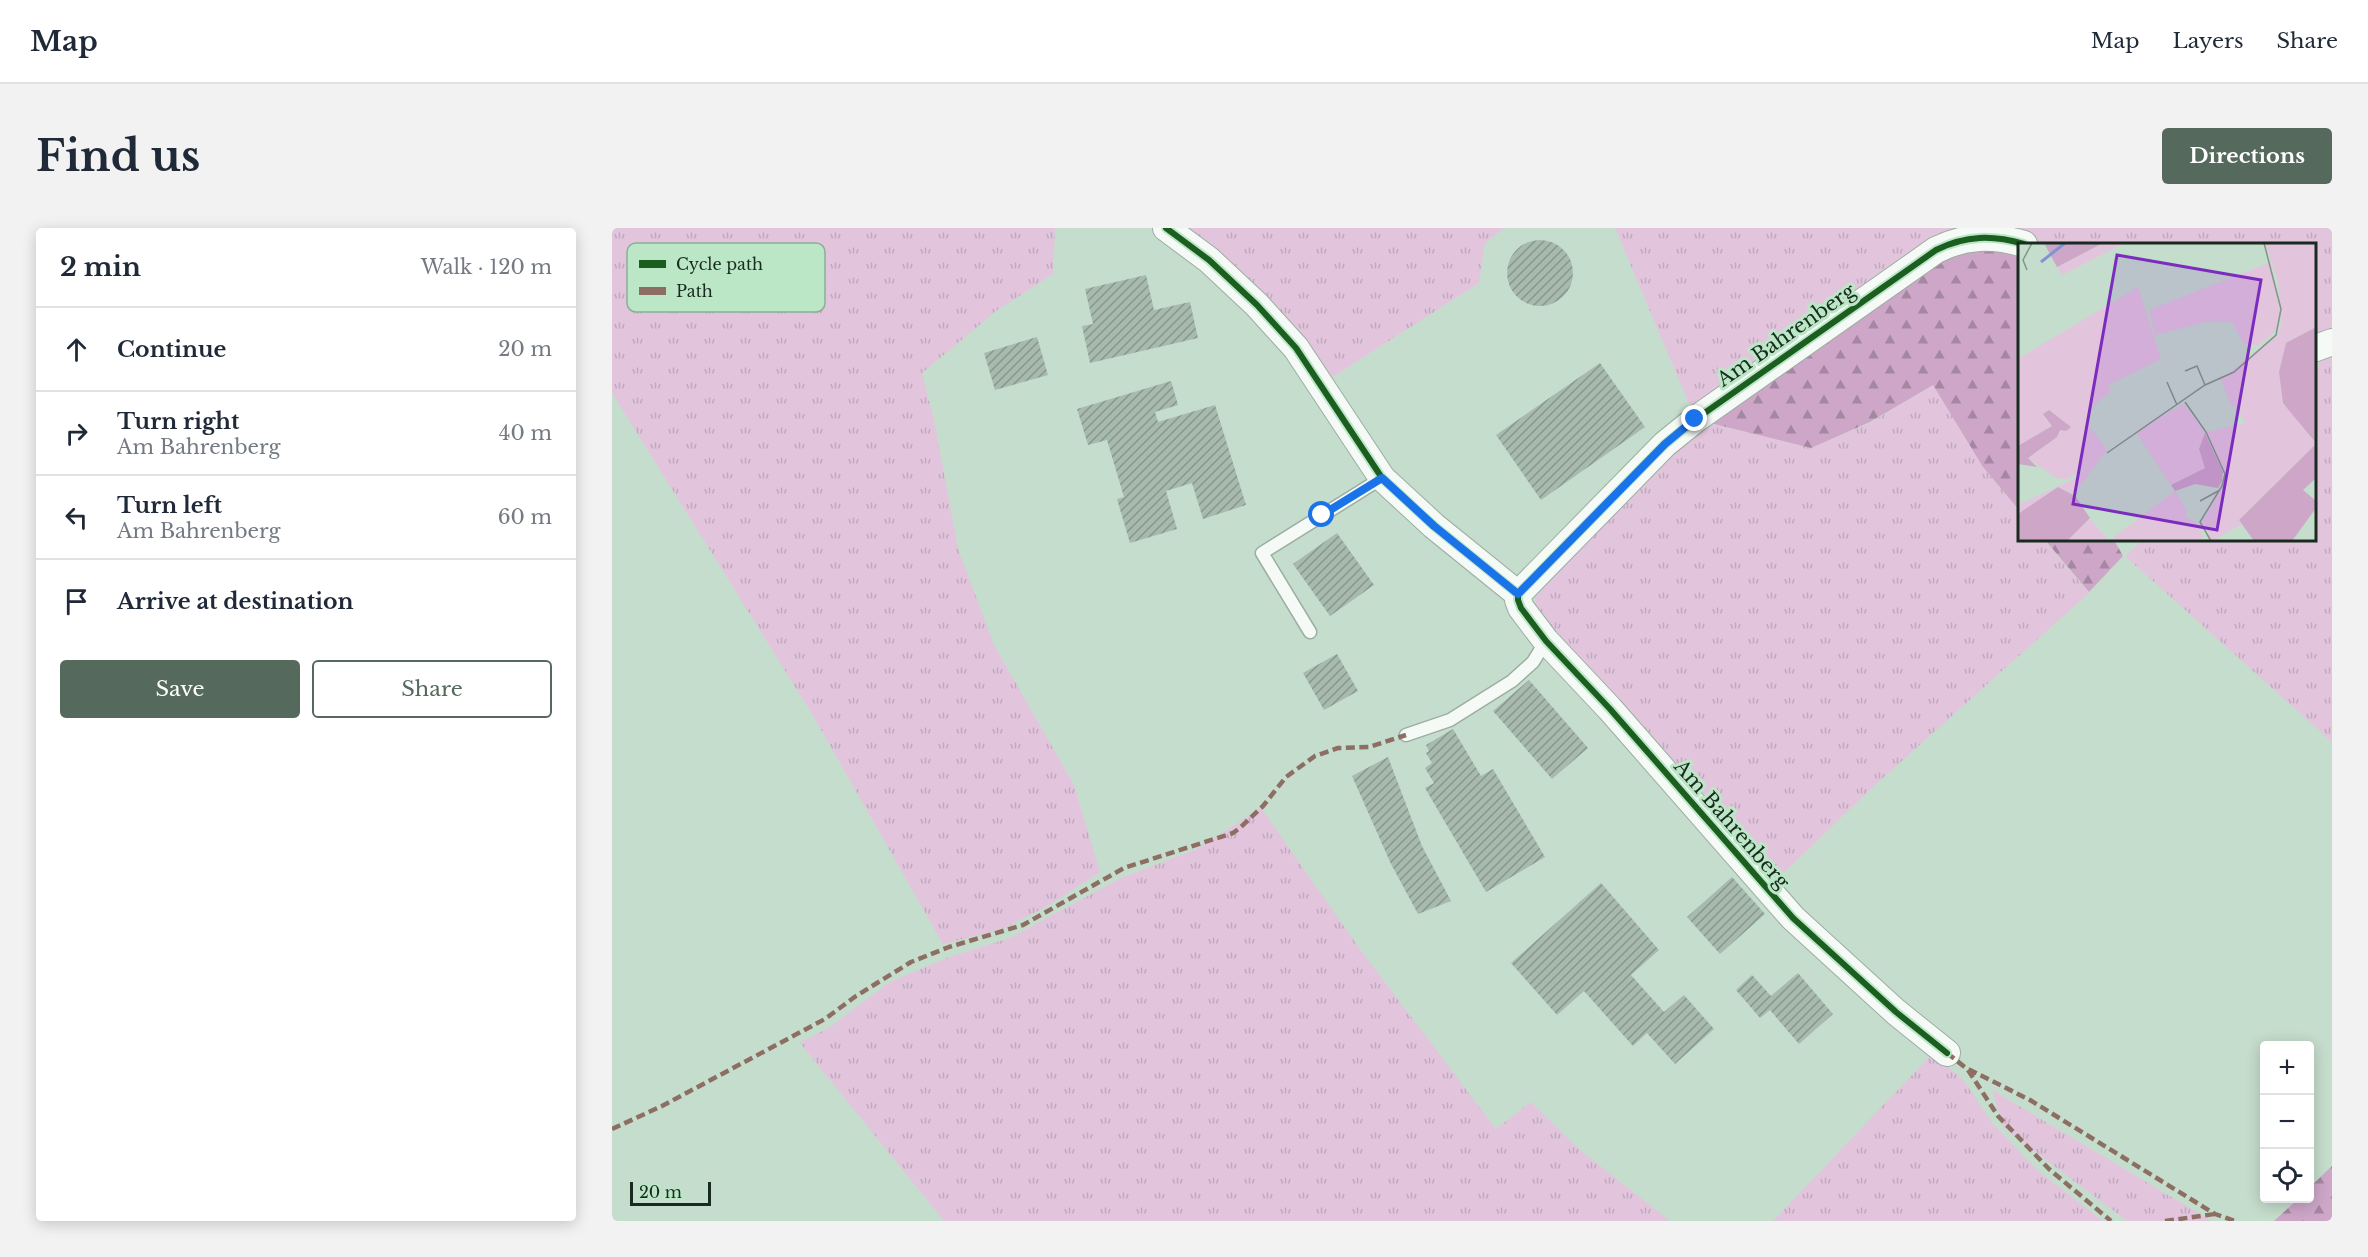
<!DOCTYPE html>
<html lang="en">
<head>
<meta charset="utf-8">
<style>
	body { margin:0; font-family:"Libre Baskerville",serif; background:#f2f2f3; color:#1f2937 }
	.controls { position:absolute; right:18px; bottom:18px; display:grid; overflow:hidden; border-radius:6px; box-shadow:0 3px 15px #0003 }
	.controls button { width:54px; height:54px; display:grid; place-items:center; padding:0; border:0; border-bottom:2px solid #e0e1e3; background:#fff; color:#1f2937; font:30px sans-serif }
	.scale { position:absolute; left:18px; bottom:15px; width:81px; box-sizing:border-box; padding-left:6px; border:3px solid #192b1f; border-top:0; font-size:16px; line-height:21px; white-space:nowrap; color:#192b1f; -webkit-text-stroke:4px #bbe7c7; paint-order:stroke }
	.stop { position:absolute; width:18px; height:18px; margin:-14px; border:4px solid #1a73e8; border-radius:50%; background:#fff }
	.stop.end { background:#1a73e8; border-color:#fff; box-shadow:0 2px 6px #0008 }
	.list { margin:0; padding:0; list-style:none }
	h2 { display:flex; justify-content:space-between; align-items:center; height:78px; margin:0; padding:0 24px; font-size:26px }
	h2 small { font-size:20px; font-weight:400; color:#747a83 }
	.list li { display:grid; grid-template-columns:39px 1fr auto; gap:18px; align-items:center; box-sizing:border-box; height:84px; padding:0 24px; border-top:2px solid #e0e1e3 }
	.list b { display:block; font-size:22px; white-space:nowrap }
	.list p { margin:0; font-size:20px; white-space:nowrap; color:#747a83 }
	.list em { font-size:20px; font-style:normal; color:#747a83 }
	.actions { display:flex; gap:12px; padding:18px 24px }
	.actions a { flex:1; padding:14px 0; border:2px solid #55695c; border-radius:6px; text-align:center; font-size:21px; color:#55695c }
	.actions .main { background:#55695c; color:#fff }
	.icon { flex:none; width:33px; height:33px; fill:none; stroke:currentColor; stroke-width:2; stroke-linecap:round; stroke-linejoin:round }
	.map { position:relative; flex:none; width:1720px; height:993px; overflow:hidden; border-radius:6px }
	header { display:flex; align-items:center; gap:36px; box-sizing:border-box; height:84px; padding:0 30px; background:#fff; border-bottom:2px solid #e0e1e3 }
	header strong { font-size:28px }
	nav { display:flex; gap:33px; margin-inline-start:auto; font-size:21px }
	.intro { display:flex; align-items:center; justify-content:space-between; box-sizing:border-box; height:144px; padding:0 36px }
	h1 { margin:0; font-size:42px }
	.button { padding:15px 27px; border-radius:6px; background:#55695c; color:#fff; font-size:21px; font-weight:700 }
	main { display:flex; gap:36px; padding:0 36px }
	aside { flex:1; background:#fff; border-radius:6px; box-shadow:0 3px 15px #0003 }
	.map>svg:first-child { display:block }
	.grass { fill:url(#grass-tufts) }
	.forest { fill:url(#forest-firs) }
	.building { fill:url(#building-hatch) }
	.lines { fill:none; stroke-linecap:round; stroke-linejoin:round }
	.service-casing { stroke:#9baea1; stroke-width:15 }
	.minor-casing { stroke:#9baea1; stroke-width:28 }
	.service { stroke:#f6faf7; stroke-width:12 }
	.minor { stroke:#f6faf7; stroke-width:26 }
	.quiet { stroke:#8d6e63; stroke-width:4.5; stroke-dasharray:9 4.5; stroke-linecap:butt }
	.cycleway-casing { stroke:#bbe7c7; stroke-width:10 }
	.cycleway { stroke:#1b5e20; stroke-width:6 }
	.route { stroke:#1a73e8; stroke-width:8 }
	.labels { text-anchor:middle; stroke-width:6; stroke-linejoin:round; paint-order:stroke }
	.street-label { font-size:20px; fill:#192b1f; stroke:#bbe7c7 }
	.inset-river { fill:none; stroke:#8094d2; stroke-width:3 }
	.inset-road { fill:none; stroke:#809687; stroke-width:1.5 }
	.view { fill:#7b2cbf; fill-opacity:0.15; stroke:#7b2cbf; stroke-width:3 }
	.inset-edge { fill:none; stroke:#192b1f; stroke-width:3 }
	.key { fill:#bbe7c7; stroke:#8aaf95; stroke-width:1.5 }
	.key-label { font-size:16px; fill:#192b1f }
</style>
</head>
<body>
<header>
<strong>Map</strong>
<nav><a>Map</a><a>Layers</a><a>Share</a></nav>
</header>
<div class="intro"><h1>Find us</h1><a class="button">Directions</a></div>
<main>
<aside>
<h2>2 min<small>Walk · 120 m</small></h2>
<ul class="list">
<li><svg class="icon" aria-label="ahead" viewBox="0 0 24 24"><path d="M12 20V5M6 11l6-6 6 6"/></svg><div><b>Continue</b></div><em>20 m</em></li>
<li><svg class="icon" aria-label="right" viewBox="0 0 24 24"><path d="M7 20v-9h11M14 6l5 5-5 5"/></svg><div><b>Turn right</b><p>Am Bahrenberg</p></div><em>40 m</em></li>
<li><svg class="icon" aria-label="left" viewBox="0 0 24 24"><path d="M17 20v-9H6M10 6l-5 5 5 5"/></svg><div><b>Turn left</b><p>Am Bahrenberg</p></div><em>60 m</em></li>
<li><svg class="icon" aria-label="arrive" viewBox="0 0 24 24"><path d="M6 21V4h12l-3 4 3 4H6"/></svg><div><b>Arrive at destination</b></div></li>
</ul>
<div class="actions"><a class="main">Save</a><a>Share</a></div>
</aside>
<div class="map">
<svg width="1720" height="993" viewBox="0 0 1720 993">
	<defs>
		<pattern id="grass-tufts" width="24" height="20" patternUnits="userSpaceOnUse" patternTransform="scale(1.5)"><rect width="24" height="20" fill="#e2c5dd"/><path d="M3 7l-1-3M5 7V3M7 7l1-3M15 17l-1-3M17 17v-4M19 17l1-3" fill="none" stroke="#c1a9bd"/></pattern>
		<pattern id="forest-firs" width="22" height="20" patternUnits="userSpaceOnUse" patternTransform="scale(1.5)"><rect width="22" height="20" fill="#cda6c8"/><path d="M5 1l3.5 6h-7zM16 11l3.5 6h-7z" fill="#a687a2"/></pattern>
		<pattern id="building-hatch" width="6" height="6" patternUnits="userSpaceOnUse" patternTransform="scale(1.5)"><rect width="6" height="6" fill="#a7baad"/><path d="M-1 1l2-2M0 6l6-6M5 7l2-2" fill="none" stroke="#87978c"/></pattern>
	</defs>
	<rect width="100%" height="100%" fill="#c5ddcc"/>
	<path class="grass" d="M0,0H443L441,46L384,83L310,145L322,192L346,321L382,417L462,557L488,644L439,676L391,701L331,716L200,486L0,165Z
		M563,0H892L873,15L867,55L716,152Z
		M1003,0H1363L1080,183Z
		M1363,0H1720V106L1704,111V16H1430L1397,4Z
		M1720,123V514L1513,328L1531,312H1704V145L1710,128Z
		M1321,157L1372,240L1408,283V312H1432L1477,365L1263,557L1159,657L974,447L923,378V361L1090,193L1199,220L1258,195Z
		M649,580L747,720L884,901L919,874L968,922L1058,993H332L188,815L218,799L278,754L337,729L398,710L509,650L585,621Z
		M1321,825L1352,853L1380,895L1425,942L1491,993H1161Z
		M1380,862L1598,992L1601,993H1515L1392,900Z"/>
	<path class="forest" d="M1354,22L1389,23L1408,30V283L1371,239L1321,157L1258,194L1199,220L1090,193L1328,29Z
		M1433,312H1502L1511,328L1477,364Z
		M1720,938V993H1662L1686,971L1698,970V959Z"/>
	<path class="building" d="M895 45a33 33 0 1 1 66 0a33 33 0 1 1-66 0Z
		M534,47L542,82L578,74L586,110L478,135L470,98L481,96L473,61Z
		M425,109L436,147L383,162L372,125Z
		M988,135L1033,199L929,272L884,207Z
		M559,153L566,177L543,184L546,194L603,177L634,277L591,291L580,255L554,263L565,301L518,315L505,271L512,269L495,212L476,217L465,181Z
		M725,305L762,357L718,388L681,336Z
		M725,426L746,463L712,482L691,445Z
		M917,452L976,520L940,551L881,483Z
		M841,501L869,548L881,541L933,629L874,664L813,560L822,555L813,540L820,535L814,525L817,523L814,517Z
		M776,529L810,618L839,673L806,686L779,636L740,548Z
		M1120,649L1153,686L1108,726L1075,689Z
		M989,655L1047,722L1019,747L1052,784L1072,767L1102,801L1063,836L1035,805L1021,818L972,763L945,787L899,735Z
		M1186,745L1221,786L1187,816L1158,782L1148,790L1124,762L1140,747L1159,768Z"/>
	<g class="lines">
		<defs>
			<path id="service" d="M698,404L650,325L770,250
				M794,507L838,492L900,453L921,434L934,413"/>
			<path id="minor" d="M554,0L597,32L645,77L684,120L770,250L822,298L906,366V372L909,380L934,413L998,481L1181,690L1284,784L1335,825
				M1704,120L1720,114
				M906,366L1053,216L1084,191L1324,22C1354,7 1381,7 1412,16"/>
		</defs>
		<use href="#service" class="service-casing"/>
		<use href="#minor" class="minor-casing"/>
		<use href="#service" class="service"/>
		<use href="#minor" class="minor"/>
		<path class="quiet" d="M1335,825L1354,840L1418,872L1603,986L1623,993
			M1356,842L1386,888L1437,941L1499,993
			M0,901L50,878L213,791L244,768L299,734L337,719L411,697L512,640L621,605L629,599L651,578L674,549L703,528L726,520L757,519L794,507
			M1553,993L1603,986"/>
		<defs>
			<path id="cycleway" d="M554,0L597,32L645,77L684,120L770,250L822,298L906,366V372L909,380L934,413L998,481L1181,690L1284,784L1335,825
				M906,366L1053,216L1084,191L1324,22C1354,7 1381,7 1412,16"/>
		</defs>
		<use href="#cycleway" class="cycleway-casing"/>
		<use href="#cycleway" class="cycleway"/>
	</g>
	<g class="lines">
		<path class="route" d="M710,287L770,250L822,298L906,366L1053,216L1083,191"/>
	</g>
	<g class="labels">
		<g class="street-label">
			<text transform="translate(1174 107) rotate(-35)" y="7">Am Bahrenberg</text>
			<text transform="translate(1120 596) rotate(49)" y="7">Am Bahrenberg</text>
		</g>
	</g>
	<g transform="translate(1406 15)">
		<rect width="298" height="298" fill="#c5ddcc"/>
		<path d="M85,0H107L44,32L39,24ZM247,0H298V83L268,100L261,129L265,159L298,201L221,277L224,281L194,298L184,280L208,235L189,189L227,180L219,164L213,162L203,137L261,89L263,82L260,38ZM253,19L262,70L260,86L240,103L225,100L214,79H188L137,92L131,67ZM120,44L143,116L90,142L93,148L70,167L68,179L90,208L50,236L38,235L10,215L39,194L42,187L53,184L32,167L26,171L34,183L0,203V116ZM163,162H167L187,190L181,206L187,225L153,242L118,189ZM83,215L55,252L40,244L0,271V262L56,236L77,216ZM157,248L169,268L167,273L181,282L185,293L181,298H49L72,276L91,298Z" fill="#e2c5dd"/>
		<path d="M30,0H85L39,24L27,2ZM298,84V200L265,160L261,129L268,100ZM31,167L53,184L48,188L42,187L39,194L10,215L19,224L0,221V203L34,183L25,171ZM187,190L205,229L204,238L200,245L177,241L157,248L153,242L187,225L181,206ZM298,201V235L285,247L298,258V265L274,298H236L221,277ZM40,244L57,253L72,275L49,298H0V271Z" fill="#cda6c8"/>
		<path class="inset-river" d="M23,19L47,0"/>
		<path class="inset-road" d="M9,27L5,17L14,0M167,128L179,123L187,142M149,139L159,162M167,159L188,189L207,231L204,243L182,279L193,298M89,210L187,142L216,129L258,92L263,66L246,0M182,258L202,247"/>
		<path class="view" d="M99,12L243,37L199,287L55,261Z"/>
		<rect width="298" height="298" class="inset-edge"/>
	</g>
	<rect x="15" y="15" width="198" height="69" rx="9" class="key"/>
	<rect x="27" y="32" width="27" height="8" fill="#1b5e20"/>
	<rect x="27" y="59" width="27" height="8" fill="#8d6e63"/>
	<g class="key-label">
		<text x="64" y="42">Cycle path</text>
		<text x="64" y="69">Path</text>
	</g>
</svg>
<div class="controls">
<button>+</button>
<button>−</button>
<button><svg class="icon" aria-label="locate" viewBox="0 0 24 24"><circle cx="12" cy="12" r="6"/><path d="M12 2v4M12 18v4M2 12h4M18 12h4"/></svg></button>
</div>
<div class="scale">20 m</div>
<div class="stop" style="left:710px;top:287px"></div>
<div class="stop end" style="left:1083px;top:191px"></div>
</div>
</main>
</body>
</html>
